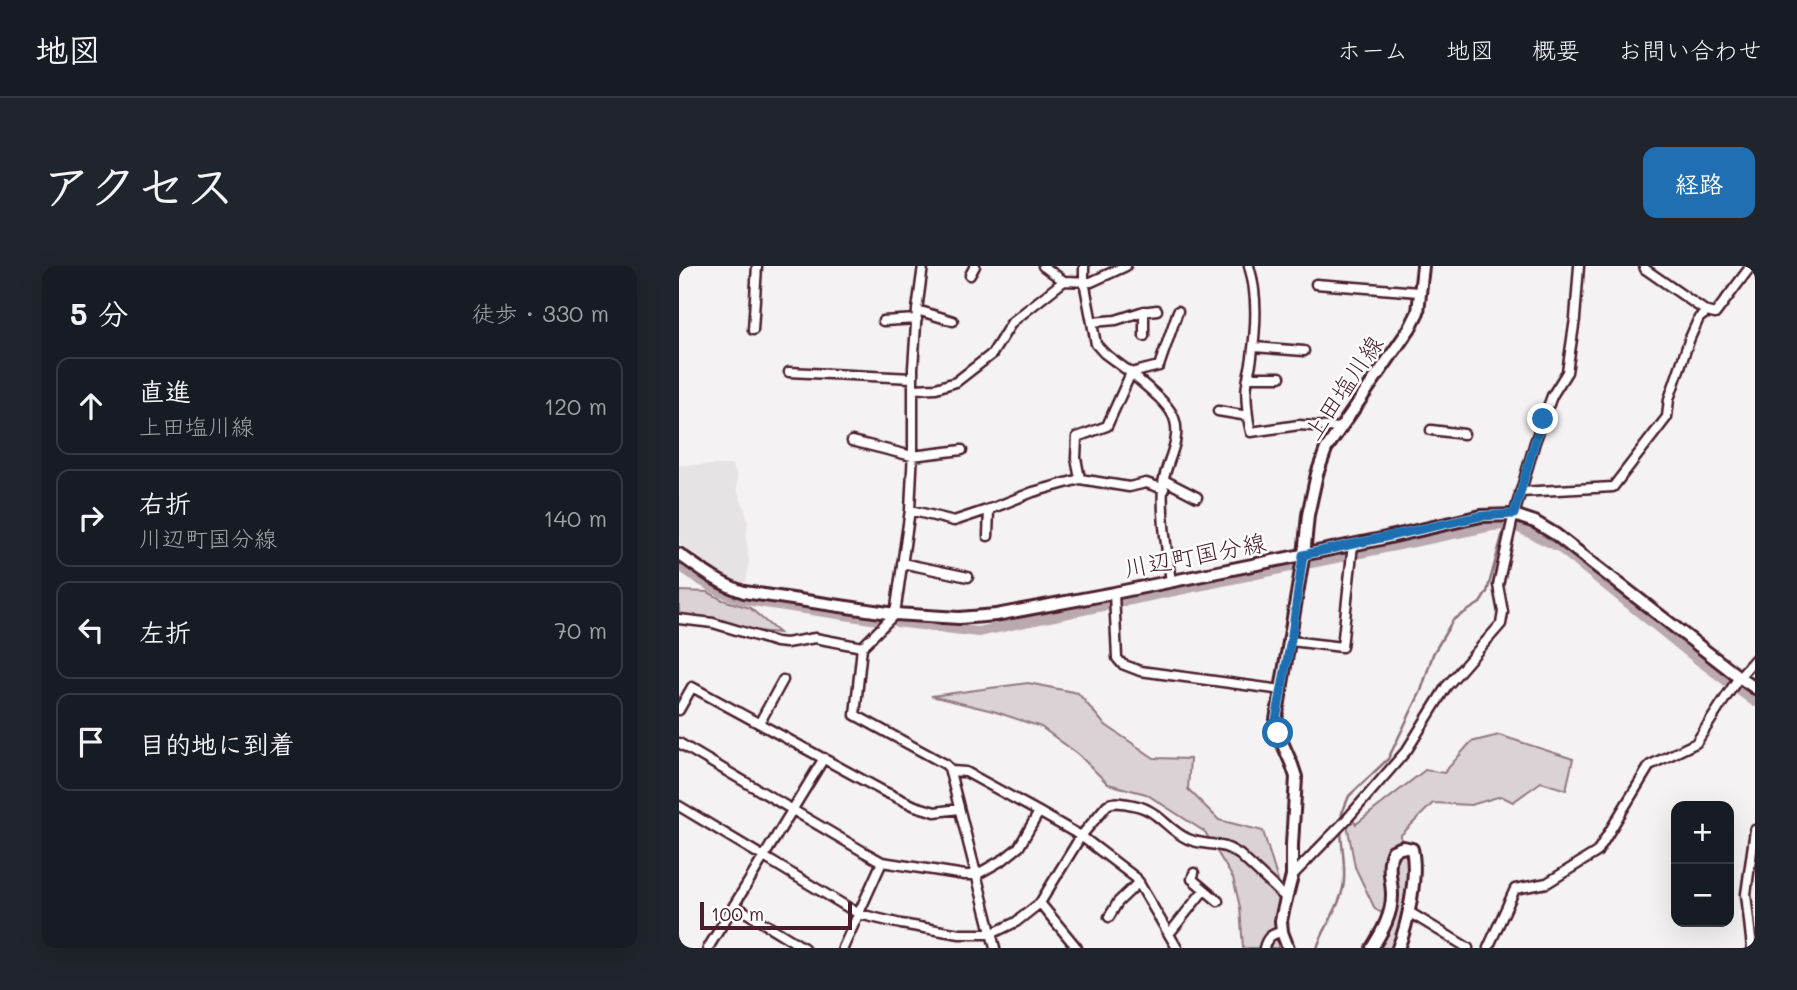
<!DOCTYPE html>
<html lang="ja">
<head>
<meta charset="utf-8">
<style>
	body { margin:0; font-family:Mali,"Klee One",sans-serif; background:#20242c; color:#f1f3f6 }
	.controls { position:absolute; right:21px; bottom:21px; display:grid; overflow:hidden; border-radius:14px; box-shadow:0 7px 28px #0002 }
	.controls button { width:63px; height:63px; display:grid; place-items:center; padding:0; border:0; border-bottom:2px solid #363941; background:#171b24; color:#f1f3f6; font:35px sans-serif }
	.scale { position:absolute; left:21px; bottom:18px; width:152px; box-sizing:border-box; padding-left:7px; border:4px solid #4a1f2b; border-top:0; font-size:19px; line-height:24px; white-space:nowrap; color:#4a1f2b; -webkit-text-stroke:5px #fff; paint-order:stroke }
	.stop { position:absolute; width:21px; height:21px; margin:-16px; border:5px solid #1f6fb2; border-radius:50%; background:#fff }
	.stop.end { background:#1f6fb2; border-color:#fff; box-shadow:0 2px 7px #0008 }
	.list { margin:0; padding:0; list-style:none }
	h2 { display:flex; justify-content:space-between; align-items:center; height:91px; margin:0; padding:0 28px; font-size:30px }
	h2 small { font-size:23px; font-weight:400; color:#9ea1a6 }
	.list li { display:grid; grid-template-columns:46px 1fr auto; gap:21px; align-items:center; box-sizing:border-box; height:98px; margin:0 14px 14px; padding:0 14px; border:2px solid #363941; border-radius:14px }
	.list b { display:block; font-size:26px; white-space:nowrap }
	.list p { margin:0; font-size:23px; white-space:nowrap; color:#9ea1a6 }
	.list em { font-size:23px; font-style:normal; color:#9ea1a6 }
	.icon { flex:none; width:38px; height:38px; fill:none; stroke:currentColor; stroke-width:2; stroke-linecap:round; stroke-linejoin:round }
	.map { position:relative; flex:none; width:1076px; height:682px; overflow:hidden; border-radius:14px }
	header { display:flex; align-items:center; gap:42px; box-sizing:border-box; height:98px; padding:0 35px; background:#171b24; border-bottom:2px solid #363941 }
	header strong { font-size:33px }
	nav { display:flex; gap:38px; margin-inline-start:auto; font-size:24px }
	.intro { display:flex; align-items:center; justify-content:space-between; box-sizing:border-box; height:168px; padding:0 42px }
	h1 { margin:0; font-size:49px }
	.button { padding:18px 32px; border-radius:14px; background:#1f6fb2; color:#fff; font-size:24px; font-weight:700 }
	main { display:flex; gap:42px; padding:0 42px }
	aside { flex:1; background:#171b24; border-radius:14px; box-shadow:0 7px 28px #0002 }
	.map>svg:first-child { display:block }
	.built { fill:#e7e2e3 }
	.green { fill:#dbd2d5; stroke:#927880; stroke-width:2 }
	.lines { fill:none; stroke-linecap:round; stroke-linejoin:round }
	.stream { stroke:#8d727a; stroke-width:2.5 }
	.canal { stroke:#baa9ae; stroke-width:10 }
	.street-casing { stroke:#4a1f2b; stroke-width:13 }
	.secondary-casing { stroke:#4a1f2b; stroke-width:16 }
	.street { stroke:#fff; stroke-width:8 }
	.secondary { stroke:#fff; stroke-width:10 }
	.route { stroke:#1f6fb2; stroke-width:9 }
	.labels { text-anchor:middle; stroke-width:5; stroke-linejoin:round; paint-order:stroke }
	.street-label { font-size:24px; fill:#4a1f2b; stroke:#fff }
</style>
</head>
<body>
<header>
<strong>地図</strong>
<nav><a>ホーム</a><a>地図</a><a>概要</a><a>お問い合わせ</a></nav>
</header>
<div class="intro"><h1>アクセス</h1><a class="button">経路</a></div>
<main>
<aside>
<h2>5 分<small>徒歩 · 330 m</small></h2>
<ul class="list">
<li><svg class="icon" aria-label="ahead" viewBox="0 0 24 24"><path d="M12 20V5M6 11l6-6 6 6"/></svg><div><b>直進</b><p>上田塩川線</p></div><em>120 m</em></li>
<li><svg class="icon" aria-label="right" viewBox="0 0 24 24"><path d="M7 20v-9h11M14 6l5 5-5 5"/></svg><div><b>右折</b><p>川辺町国分線</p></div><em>140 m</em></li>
<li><svg class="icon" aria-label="left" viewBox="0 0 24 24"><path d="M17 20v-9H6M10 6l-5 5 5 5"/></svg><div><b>左折</b></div><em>70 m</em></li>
<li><svg class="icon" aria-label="arrive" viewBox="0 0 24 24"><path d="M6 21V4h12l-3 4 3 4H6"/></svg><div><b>目的地に到着</b></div></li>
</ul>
</aside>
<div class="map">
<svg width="1076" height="682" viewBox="0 0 1076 682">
	<rect width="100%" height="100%" fill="#f4f2f2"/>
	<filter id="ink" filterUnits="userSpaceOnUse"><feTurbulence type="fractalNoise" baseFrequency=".0143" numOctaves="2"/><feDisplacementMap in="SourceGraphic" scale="14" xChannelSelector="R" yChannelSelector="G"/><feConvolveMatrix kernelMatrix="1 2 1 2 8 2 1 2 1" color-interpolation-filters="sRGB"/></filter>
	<g filter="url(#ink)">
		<path class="built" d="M0,199H53L58,209V224L66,243L69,256L67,271L70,295L67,317L50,313L44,309L0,277Z"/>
		<path class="green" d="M0,325L29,326L44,334L71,342L100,367L68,364L36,353L0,348Z
			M349,417L399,427L425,458L475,492L511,493L509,523L540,554L584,565L602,625L598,671L599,682H564L561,641L554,612L526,566L467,528L429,518L399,488L362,461L314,445L252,430Z
			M820,469L894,493L887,524L862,516L834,536L822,530L792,539L754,537L721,570C725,579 730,588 731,597C733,625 722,656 715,682H698L713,653L696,643L676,601L668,558L673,553L677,558L746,504L765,507L792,476Z"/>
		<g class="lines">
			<path class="stream" d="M662,555L663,547L670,530L709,493L742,425L754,388L774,354L801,337L808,326L826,259
				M638,682C645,661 660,643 664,622C668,604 662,580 662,562"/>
			<path class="canal" d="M632,297L813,260L826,259L838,261L880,281L1018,393L1076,436
				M0,299C21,315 40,327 66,334L199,354
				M442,336L611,301
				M218,356L299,366L428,339"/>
			<defs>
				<path id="street" d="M244,0L238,44L234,102V184L231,244L216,348L183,381L176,449L266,498L270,502L316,682
					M364,0L385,15L412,16L447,0
					M570,0C579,30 577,60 573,91C572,100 569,109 568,118C566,129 569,155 572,166L620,159L662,162
					M965,0L966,3L1028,46L1036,48L1072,0
					M291,9L296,0
					M637,18L740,26
					M238,44L274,55
					M204,55L238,53
					M413,56L437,54L462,46L478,44
					M74,64L78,0
					M465,70V45
					M575,81L625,85
					M110,106L233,112
					M452,107C465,119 492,138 496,155C502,176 486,198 484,218C482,251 488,284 492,316
					M452,107L480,100L499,45
					M570,111H601
					M234,123L257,122L277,116L313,88L333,56L385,15
					M539,145L569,150
					M752,164L785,168
					M173,175L233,190L283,184
					M401,213L450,221L467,217L485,223
					M485,214L518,231
					M841,226L934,221L988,151L990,133L1011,72L1020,52L1028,46
					M231,244L275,255L314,242L354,226L401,213L397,192L398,171L428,160L452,107L425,87L417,78L405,15V0
					M309,270L310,243
					M223,297L289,311
					M435,327L438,392L443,398L461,405L603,424
					M0,353L34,357L97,376L107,377L136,372L183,381
					M612,375L663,381L674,278
					M0,444L13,421L204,525L236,540L256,546L280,543
					M81,456L104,414
					M0,477L185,586L203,596L286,609H297L325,593L340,581L360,546
					M272,505L287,506L360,546L402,570L457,612L498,682
					M0,540L180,648L222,658L281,668H312L337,656L361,637L402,570L428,539C435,535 441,537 449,538C480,542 485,562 509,573C520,578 531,577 542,580C549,581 555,585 561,589L607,632
					M515,607L513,613L539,635
					M613,610L668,553L728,484L767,421L822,358L824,346L819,319L833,256L856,176L873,130L888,106L896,53L900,0
					M361,637L398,682
					M55,639L125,682
					M730,646L789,682
					M430,651L439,636L460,616
					M490,668L525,624
					M29,682L145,492
					M164,682L203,596
					M585,682C588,671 592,668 603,666
					M809,682L836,623L868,617L918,586L971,499L1017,477L1060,411L1076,393
					M1073,682L1067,628L1076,564"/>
				<path id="secondary" d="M0,288C21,303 40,318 65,326L216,348L280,352L317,349L435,327L702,273L802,250L835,249L856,256L876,268L1060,411L1076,422
					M609,682L603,666L602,655L604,645L613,610V579L617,511L613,499L599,467L597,454L626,280L629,249L638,208L647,183L731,62L739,46L744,0
					M693,682C703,666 713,649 713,629C713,614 707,600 714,585L724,581L733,583C739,609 729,658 719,682"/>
			</defs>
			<use href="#street" class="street-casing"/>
			<use href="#secondary" class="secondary-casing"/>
			<use href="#street" class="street"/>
			<use href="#secondary" class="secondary"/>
		</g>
	</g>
	<g class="lines" filter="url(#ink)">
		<path class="route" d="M599,467L597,454L613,368L624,289L802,250L835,248L856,176L864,153"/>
	</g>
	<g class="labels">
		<g class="street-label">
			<text transform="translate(665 122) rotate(-56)" y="8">上田塩川線</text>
			<text transform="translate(516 290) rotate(-11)" y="8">川辺町国分線</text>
		</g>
	</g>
</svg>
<div class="controls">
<button>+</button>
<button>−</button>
</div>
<div class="scale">100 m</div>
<div class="stop" style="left:599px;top:467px"></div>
<div class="stop end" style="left:864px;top:153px"></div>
</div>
</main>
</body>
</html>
